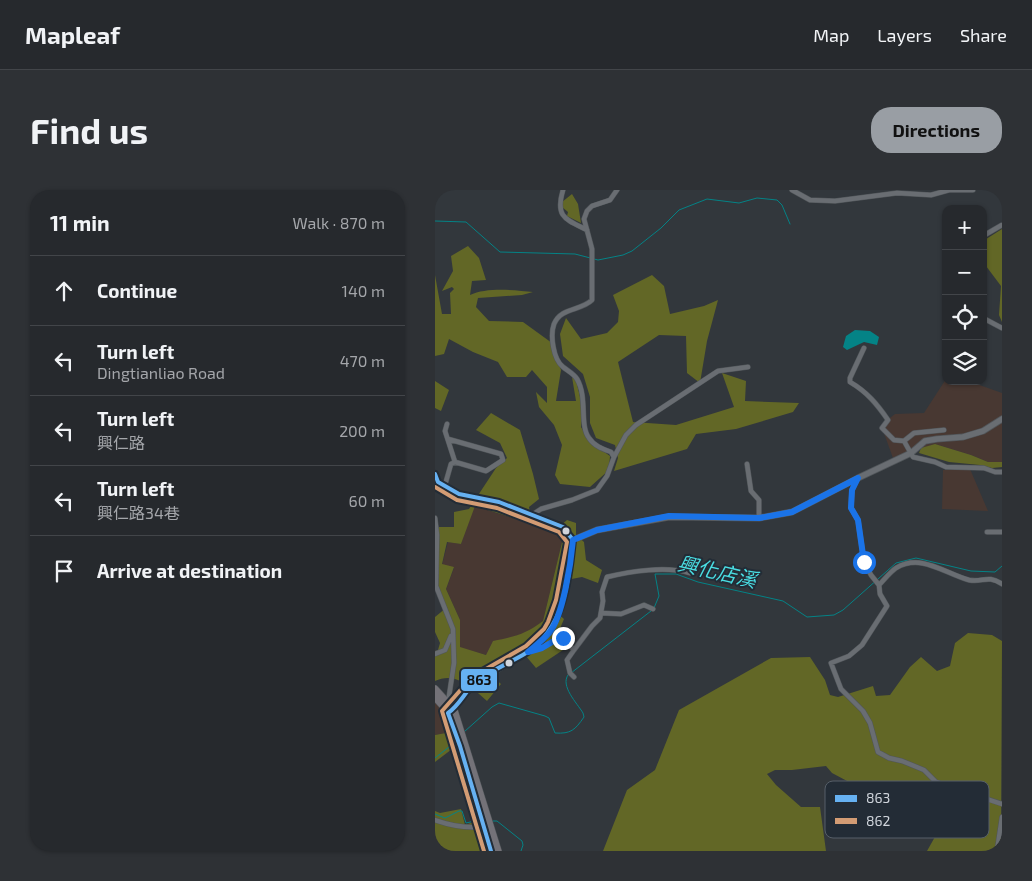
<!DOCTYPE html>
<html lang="en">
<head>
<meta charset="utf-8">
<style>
	body { margin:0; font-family:"Exo 2","Noto Sans TC",sans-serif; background:#2e3135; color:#f1f3f6 }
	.controls { position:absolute; right:15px; top:15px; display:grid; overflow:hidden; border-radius:10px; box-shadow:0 1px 4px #0004 }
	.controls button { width:45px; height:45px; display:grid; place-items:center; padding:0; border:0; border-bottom:1px solid #424549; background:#26292d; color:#f1f3f6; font:25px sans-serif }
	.stop { position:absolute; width:15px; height:15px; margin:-11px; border:4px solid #1a73e8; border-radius:50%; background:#fff }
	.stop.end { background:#1a73e8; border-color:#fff; box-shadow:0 1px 5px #0008 }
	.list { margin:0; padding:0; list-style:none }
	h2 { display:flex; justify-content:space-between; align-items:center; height:65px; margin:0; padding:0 20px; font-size:21px }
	h2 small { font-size:16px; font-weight:400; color:#a4a6aa }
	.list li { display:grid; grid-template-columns:32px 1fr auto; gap:15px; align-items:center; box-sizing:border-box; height:70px; padding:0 20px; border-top:1px solid #424549 }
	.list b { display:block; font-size:19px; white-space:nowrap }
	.list p { margin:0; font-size:16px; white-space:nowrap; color:#a4a6aa }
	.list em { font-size:16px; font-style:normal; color:#a4a6aa }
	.icon { flex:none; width:28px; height:28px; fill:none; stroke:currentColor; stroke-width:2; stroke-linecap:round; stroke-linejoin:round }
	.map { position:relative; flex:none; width:567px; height:661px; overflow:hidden; border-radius:20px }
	header { display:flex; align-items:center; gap:30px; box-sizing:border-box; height:70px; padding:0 25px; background:#26292d; border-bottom:1px solid #424549 }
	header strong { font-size:24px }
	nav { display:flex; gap:28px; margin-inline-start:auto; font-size:18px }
	.intro { display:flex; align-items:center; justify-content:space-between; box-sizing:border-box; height:120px; padding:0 30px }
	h1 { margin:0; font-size:35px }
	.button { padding:12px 22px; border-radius:20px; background:#999ea4; color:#111; font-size:18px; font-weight:700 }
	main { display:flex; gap:30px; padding:0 30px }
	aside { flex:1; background:#26292d; border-radius:20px; box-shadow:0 1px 4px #0004 }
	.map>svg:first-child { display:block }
	.industrial { fill:#483832 }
	.forest { fill:#626726; fill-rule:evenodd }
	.water { fill:#048386 }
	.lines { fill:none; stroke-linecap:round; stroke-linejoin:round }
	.stream { stroke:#048386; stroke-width:1 }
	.minor-casing { stroke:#51565a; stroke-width:5.5 }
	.tertiary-casing { stroke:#51565a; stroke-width:7 }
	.primary-casing { stroke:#51565a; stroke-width:8 }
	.minor { stroke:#696d72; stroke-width:4.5 }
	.tertiary { stroke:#696d72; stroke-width:5.5 }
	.primary { stroke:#747278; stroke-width:7 }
	.bus-1-casing { stroke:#232c36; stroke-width:8 }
	.bus-2-casing { stroke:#232c36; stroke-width:8 }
	.bus-1 { stroke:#66b1f2; stroke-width:4 }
	.bus-2 { stroke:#d39c74; stroke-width:4 }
	.route { stroke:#1a73e8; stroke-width:6 }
	.bus-dot { fill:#d0d5dc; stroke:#232c36; stroke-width:2 }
	.labels { text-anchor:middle; stroke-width:4; stroke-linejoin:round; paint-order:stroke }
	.water-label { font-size:20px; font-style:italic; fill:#4adde2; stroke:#232c36 }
	.key { fill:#232c36; stroke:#575f68; stroke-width:1 }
	.key-label { font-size:14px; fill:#d0d5dc }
	.line-badge { stroke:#232c36; stroke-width:2 }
	.pale-badge-label { font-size:14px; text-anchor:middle; font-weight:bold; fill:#111 }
</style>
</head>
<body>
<header>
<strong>Mapleaf</strong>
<nav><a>Map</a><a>Layers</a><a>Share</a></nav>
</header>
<div class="intro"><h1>Find us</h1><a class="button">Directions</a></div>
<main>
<aside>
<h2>11 min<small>Walk · 870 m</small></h2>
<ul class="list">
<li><svg class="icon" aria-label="ahead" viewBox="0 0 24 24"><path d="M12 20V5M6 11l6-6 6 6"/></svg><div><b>Continue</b></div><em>140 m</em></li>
<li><svg class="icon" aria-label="left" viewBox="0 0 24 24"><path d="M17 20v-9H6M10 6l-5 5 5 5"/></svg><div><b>Turn left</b><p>Dingtianliao Road</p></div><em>470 m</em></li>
<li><svg class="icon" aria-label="left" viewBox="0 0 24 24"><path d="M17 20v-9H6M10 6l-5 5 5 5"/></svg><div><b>Turn left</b><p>興仁路</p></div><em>200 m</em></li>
<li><svg class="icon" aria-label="left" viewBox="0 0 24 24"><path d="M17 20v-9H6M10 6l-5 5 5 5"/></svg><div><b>Turn left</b><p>興仁路34巷</p></div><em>60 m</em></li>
<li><svg class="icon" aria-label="arrive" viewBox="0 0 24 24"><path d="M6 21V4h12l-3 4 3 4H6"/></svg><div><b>Arrive at destination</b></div></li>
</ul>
</aside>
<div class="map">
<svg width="567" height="661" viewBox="0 0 567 661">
	<rect width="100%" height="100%" fill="#32373c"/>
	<path class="industrial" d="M511,189V191L536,192L567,203V272H553L536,265L500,254L458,268L446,235L460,224L489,223Z
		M535,279L553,321L507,319L508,280Z
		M39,316L129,344L108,431L94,442L78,447L52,465L25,458V430L11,399L19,378L7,375L13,352L26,354Z
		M0,512L7,518L12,528L16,542L0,545Z"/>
	<path class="forest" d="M137,4L143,14L146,33L132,26L133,22L127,17V12Z
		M567,39V132L564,125L566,96L548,72V51Z
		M33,56L44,68L51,90L37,91L35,105C51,97 81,100 98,102L87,105L43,108L41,117L54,131L88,132L117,153L126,180L121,211H141L137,187L141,190L148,219L146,237L155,252L175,266L174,280L155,297L125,294L120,285L127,255L119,235L104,217L101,202L112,213V197L97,180L91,187H72L63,172L38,162L14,149L9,164L0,166V85L7,124H16L15,103L19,99L17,97L7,101L18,81L16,66Z
		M217,85L229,96L235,124L269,116L283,110L272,151L265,193L252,183L251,146L224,145L183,172L198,232L241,235L299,217L287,183L311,191L310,211L364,213L358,222L301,239L261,244L252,259L179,281L183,268L180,255L161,248L155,233V207L148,184L128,166L125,144L131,128L146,149L172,143L183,132L184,121L178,105Z
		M0,191L14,200L6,221L0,218Z
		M56,223L85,240L98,284L104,309L94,317L96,328L124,337L132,330L141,333V345L149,352L151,370L167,380L163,393L147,387L126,391L119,420L129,429L124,441L128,460L101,478L85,459L50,480L66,494L52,511C37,498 21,481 0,491V461L3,460L5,453L0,442V427L11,418L3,395L4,337H19V322L34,319L61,278L72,268L65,253L41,240ZM40,316L129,344L108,431C91,444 79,447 58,451L51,465L25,457V430L11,399L19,377L7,374L12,352L26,354Z
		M500,254L536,265L553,272H567V277L557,278L545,275L514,272L484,263L486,258Z
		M533,443L557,445L567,451L566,661H492L510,629L520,602L509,600L499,605L492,599L454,606L437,598L414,592L397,583L391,576L357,580H340L332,584L341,595L366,617H385L391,661H168L192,600L220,580L244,520L336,468L375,467L390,490L395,505L403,507L438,496L441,506L455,505L475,477L486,467L502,481L515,476L520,453Z
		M16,542L21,556L0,572V545Z
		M26,619L30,635L44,630L52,661H0V621L5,623Z"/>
	<path class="water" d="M420,140L435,141L444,147L442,155L429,152L412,160L408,157L411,146Z"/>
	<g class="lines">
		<path class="stream" d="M0,31L31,32L65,62L140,64L163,70L188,65L197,61L226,38L244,20L272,9L304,13L322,8L342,10L347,15L355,34
			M219,418L224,406L220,384H241L263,392L348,411L372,427L399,425L408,420L461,373L481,368L536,381L560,382L567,376
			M136,483L216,421
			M29,542L57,517L64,513L110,526L114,528L120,543C136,544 140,540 149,527L148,523C142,513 125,496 133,485
			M0,568L19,553
			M0,624L10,628L24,621H27L31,633L44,630
			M58,631H62L87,651L88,655L86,661"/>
		<defs>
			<path id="minor" d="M128,0C120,27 130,29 152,40
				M357,0L375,10L400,11L462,3L496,5L514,0H538
				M548,46L567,35
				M548,128L567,138
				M429,158L415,188V192C432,202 442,214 453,230L447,238L459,250L469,251L478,267L500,272L511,277L549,278L560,282H567
				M13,249L66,264L68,270L51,281L20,272
				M469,251L479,243L509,240
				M179,267L191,245L201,235L283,181L313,177
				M312,274L316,301L324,310V328
				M0,284L3,292L24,304L64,312L128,337L138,350
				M422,289L417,300L416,318L423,330L429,372L436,385L444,395L445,404L452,416L427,455L414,466L396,473L406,499L428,521L435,533L443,562L454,568L467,571L489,580L501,592L567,614
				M10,295L16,274L20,272L10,241L12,234
				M97,325L106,319L137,310L162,300L172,286L179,267L176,262C168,259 159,256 154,248C144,235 153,208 142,189C139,184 133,181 128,177C118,169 115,145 119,134C126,117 146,121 157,110V59L149,29L152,21L157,16L175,10L182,0
				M0,328L2,345L1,396L18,439L19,473L13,513
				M552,342H567
				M444,395C449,390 455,382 461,378C486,363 509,383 534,390C548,393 552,384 567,394
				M166,423L186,424L209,415L218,419
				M139,460L132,470L135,483L139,487
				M95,461L107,457L124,448H128L139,460L157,436L165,428L168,411L167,402L172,387C196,381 231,376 255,383
				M0,464L10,460L16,446
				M0,630C17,636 34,639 51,636
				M562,661L567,627"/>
			<path id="tertiary" d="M17,521L33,500L43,491L93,461L115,442L125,418L135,375L138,350L162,340L234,327L324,328L357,322L423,288L476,263L490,251L502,249L528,247L548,241L567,229"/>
			<path id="primary" d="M0,499L19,520L63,661
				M0,507L9,517L18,534L56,661"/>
		</defs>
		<use href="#minor" class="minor-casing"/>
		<use href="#tertiary" class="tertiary-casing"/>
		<use href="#primary" class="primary-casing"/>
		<use href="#minor" class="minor"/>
		<use href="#tertiary" class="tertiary"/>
		<use href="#primary" class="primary"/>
		<defs>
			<path id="bus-1" d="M0,284L3,292L24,304L64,312L128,337L138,350C134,391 129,439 91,463C75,473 56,480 41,492C30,501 25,515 13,523L25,556L56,661"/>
			<path id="bus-2" d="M0,297L22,310L62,318L124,342L132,352L121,410L113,432L109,439L91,456L37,487L7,521L49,661"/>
		</defs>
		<use href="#bus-1" class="bus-1-casing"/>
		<use href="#bus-2" class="bus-2-casing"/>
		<use href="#bus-1" class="bus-1"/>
		<use href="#bus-2" class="bus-2"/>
	</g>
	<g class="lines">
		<path class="route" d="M128,448H124L107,458L93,462C100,456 108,450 114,443C128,427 136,372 138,350L162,340L234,326L324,328L357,322L423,288L417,300L416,318L423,330L429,372"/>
	</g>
	<g class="bus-dot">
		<circle cx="131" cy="341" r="4.5"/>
		<circle cx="74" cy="473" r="4.5"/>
	</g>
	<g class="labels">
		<g class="water-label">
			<text transform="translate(282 382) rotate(13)" y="7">興化店溪</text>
		</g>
	</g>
	<rect x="390" y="591" width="164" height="57" rx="8" class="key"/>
	<rect x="400" y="605" width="22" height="7" fill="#66b1f2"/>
	<rect x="400" y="628" width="22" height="6" fill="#d39c74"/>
	<g class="key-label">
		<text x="431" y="613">863</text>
		<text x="431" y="636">862</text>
	</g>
	<rect class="line-badge" x="25" y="478" width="38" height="24" rx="5" fill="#66b1f2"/>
	<g class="pale-badge-label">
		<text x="44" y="495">863</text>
	</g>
</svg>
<div class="controls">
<button>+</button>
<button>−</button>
<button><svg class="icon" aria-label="locate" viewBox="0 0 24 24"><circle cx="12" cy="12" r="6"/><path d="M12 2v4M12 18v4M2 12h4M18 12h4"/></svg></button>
<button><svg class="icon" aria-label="layers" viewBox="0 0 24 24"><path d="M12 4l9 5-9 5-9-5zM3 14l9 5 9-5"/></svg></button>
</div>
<div class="stop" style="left:429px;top:372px"></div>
<div class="stop end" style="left:128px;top:448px"></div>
</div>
</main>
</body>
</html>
